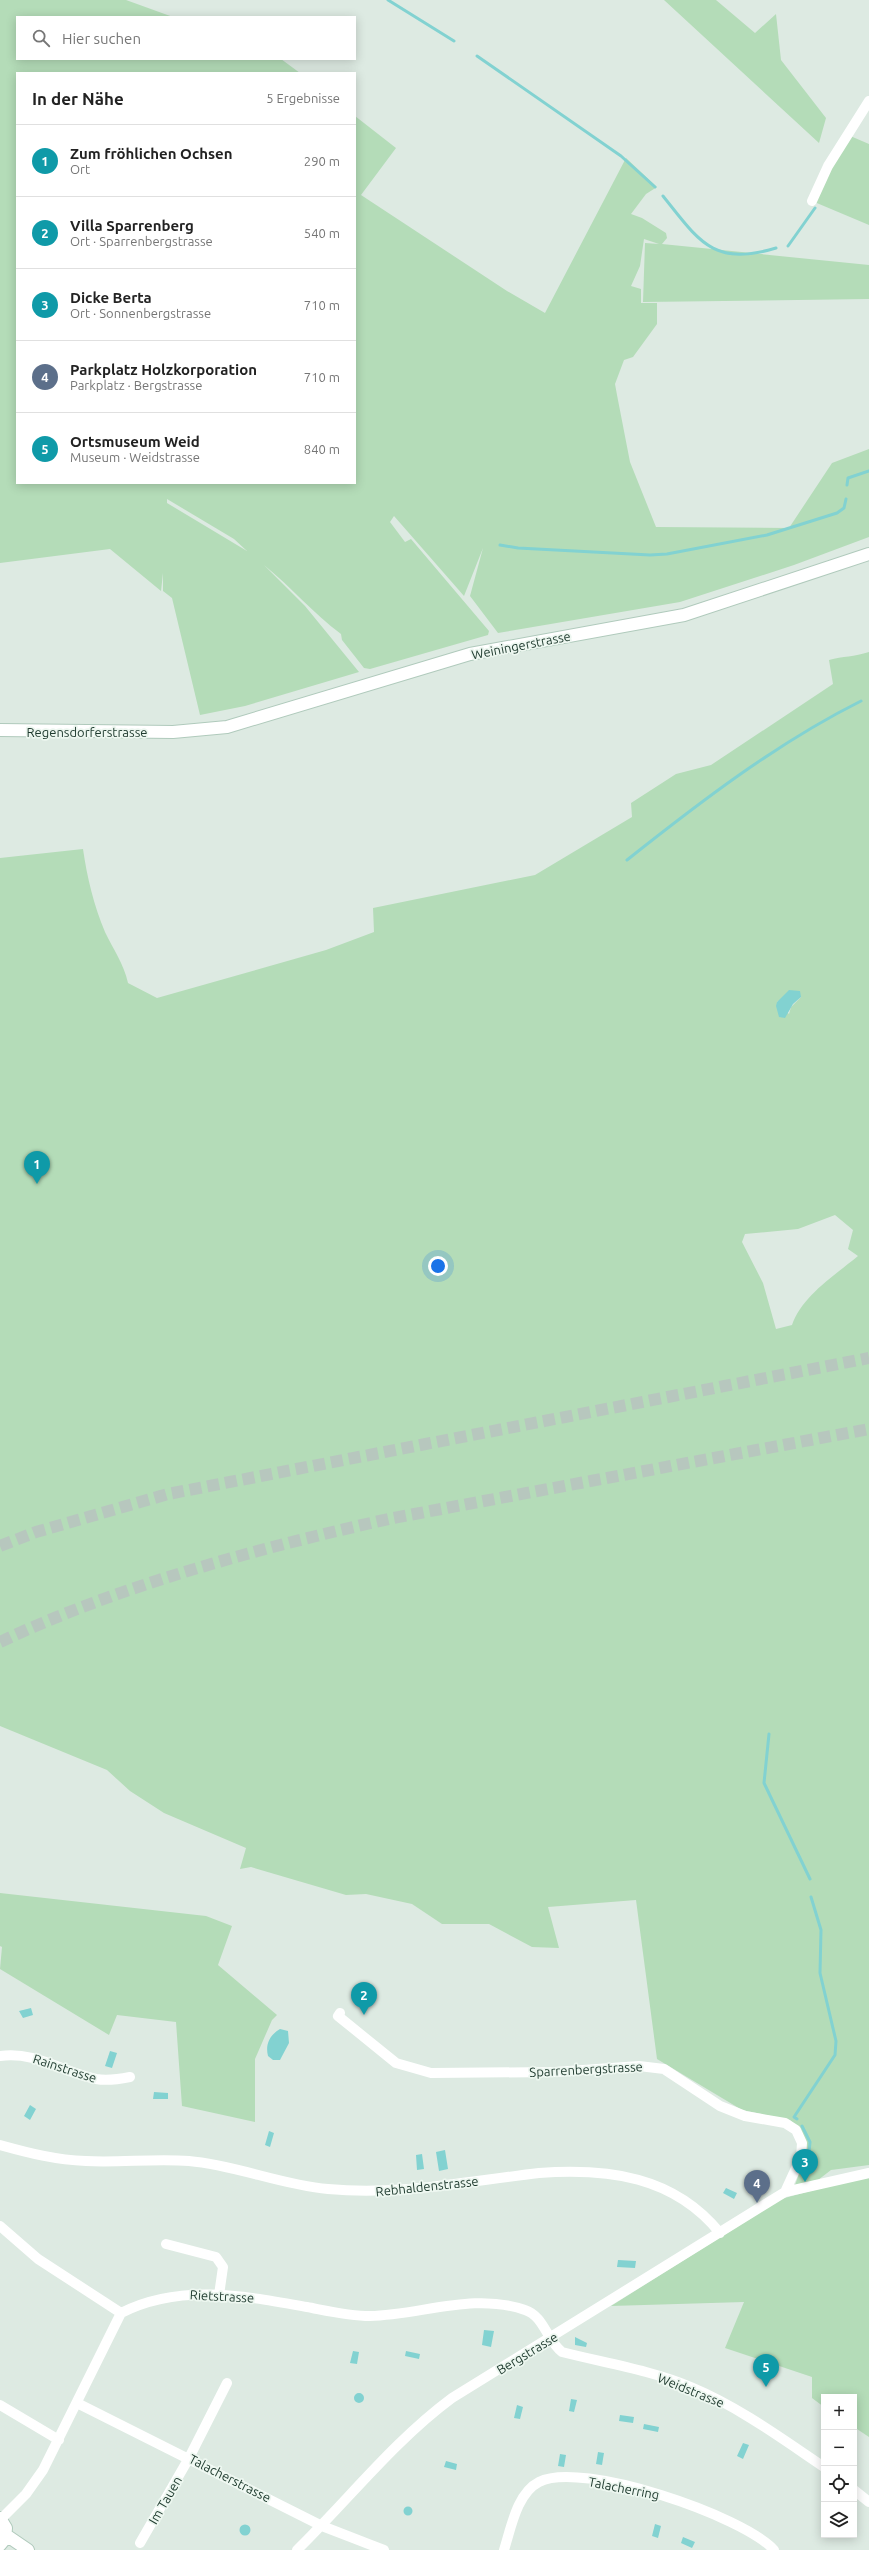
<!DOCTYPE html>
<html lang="de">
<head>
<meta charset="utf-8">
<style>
	body { margin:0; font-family:Ubuntu,sans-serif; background:#f6f6f6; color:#222 }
	.controls { position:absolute; right:12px; bottom:12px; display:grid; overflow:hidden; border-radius:0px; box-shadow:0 2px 10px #0003 }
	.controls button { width:36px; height:36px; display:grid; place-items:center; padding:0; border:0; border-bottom:1px solid #e0e0e0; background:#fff; color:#222; font:20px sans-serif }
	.you { position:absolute; left:438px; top:1266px; width:14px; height:14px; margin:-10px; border:3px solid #fff; border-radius:50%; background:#1a73e8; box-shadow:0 0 0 6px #1a73e833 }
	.badge { display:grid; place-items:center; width:26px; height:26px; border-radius:50%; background:#d93025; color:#fff; font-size:13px; font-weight:700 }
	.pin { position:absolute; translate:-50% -33px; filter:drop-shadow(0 1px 2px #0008) }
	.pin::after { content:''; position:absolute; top:21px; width:14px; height:12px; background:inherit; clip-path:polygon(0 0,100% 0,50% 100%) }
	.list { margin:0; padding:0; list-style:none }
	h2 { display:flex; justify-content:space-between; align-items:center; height:52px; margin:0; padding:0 16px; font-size:17px }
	h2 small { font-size:13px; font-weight:400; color:#767676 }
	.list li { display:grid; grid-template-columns:26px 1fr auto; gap:12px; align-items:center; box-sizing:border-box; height:72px; padding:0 16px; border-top:1px solid #e0e0e0 }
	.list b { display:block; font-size:15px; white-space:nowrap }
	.list p { margin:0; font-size:13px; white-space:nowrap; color:#767676 }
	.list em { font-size:13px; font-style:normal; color:#767676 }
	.icon { flex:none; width:22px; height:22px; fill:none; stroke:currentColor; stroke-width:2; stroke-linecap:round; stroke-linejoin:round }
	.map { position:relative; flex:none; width:869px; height:2550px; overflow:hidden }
	.search { position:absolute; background:#fff; box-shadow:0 2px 10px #0003; left:16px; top:16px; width:340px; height:44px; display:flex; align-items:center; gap:10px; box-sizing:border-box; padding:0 14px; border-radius:0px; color:#767676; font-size:15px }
	.panel { position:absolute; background:#fff; box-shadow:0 2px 10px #0003; left:16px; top:72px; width:340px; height:412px; border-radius:0px }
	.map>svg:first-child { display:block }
	.green { fill:#b4dcb8; fill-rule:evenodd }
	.water { fill:#82d2d1 }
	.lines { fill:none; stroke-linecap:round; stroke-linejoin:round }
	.stream { stroke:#82d2d1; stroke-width:3 }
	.highway-tunnel { stroke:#b7c7be; stroke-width:12; stroke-dasharray:12 6; stroke-linecap:butt }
	.secondary-casing { stroke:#b0cabc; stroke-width:14 }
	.street { stroke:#fff; stroke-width:10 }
	.secondary { stroke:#fff; stroke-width:12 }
	.labels { text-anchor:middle; stroke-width:3.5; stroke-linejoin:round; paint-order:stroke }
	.street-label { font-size:13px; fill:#1e3a2e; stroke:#edf7f0 }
</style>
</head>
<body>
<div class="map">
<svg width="869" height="2550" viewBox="0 0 869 2550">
	<rect width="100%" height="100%" fill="#ddeae2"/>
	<path class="green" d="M0,0H126L173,17H17V59H281L300,73H17V483H355V116L396,148L361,195L507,291L545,313L626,158L657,187L646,194L631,214L642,218L666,233L667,238L662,244L869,265V299L643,302L645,243L659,244L644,239L640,266L631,286L641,289V303H657V324L633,357L624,360L615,384L617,395L630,462L656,527L789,528L832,463L869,449V537L794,565L680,602L498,633L470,596L483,548L464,596L394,516L390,522L405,542L411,539L489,631L488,635L370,669L364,668L342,640L341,634C313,613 291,587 264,565L305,606L359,672L245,706L200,715L172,598L163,591V573L161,591L110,549L0,563ZM167,499L234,539L247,551L167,503Z
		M664,0H716L755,33L776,14L781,60L826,118L819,143Z
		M848,135L869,144V225L812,201Z
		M869,652V2165L831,2170L818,2180L795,2185L805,2157L802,2132L790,2120L742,2110L657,2059L636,1900L548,1907L559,1948L532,1947L489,1924H442L412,1904L366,1894L346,1895L251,1867L240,1869L246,1848L164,1813L130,1791L107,1770L0,1726V858L83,849C87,877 94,906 105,932C113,949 124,964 128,983L157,998L326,950L374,932L373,908L535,875L632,817L631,803L676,774L711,765L833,684L829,660C843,656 854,657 869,652ZM801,997L791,1007L789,1014L777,1002L783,998ZM835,1215L853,1230L848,1249L858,1256C835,1275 802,1296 792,1325L776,1329L763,1283L742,1242L745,1234L798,1229Z
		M0,1893L206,1916L232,1926L218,1965L277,2015L272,2020L255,2059V2122L182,2106L176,2022L117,2015L109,2035L0,1969L2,1947L0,1946Z
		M869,2175V2437L854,2427V2397H824V2407L812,2398V2377L725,2348L744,2302L611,2306L781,2199Z"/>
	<path class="water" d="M789,990L800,991L801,997L793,1004L785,1018L779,1017L776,1006L777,1002Z
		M31,2008L33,2015L23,2018L19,2011Z
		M280,2029L288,2031L289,2043L280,2060H273L268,2056C265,2044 270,2035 280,2029Z
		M110,2051L117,2053L112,2068L105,2066Z
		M154,2092L168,2093V2099H153Z
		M30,2105L36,2109L30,2120L24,2116Z
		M269,2131L274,2133L270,2147L265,2145Z
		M445,2150L448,2169L439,2171L436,2152Z
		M422,2154L424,2169L417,2170L416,2155Z
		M726,2188L737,2193L734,2199L723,2193Z
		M618,2260L636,2261L635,2268L617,2267Z
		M484,2330L494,2331L491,2347L482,2345Z
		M575,2337L587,2343L586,2347L575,2345Z
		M353,2351L359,2352L357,2364L350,2363Z
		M406,2351L420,2354L419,2359L405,2356Z
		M354 2398a5 5 0 1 1 10 0a5 5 0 1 1-10 0Z
		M571,2399L577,2400L574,2412L569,2411Z
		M517,2405L523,2407L520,2419L514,2418Z
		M620,2415L634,2417L633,2423L619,2421Z
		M644,2424L659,2427L658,2432L643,2429Z
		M743,2443L749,2445L743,2459L737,2456Z
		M598,2452L604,2453L602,2465L596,2464Z
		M560,2454L566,2455L564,2467L558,2466Z
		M446,2461L457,2464L456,2470L444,2467Z
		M403.5 2511a4.5 4.5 0 1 1 9 0a4.5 4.5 0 1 1-9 0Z
		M655,2524L661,2526L658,2538L652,2536Z
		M239.5 2530a5.5 5.5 0 1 1 11 0a5.5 5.5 0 1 1-11 0Z
		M683,2537L695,2542L692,2548L681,2543Z"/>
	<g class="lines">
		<path class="stream" d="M388,0L454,41
			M477,56L621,156L655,187
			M663,196C699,241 713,267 776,248
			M788,246L815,208
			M847,485L848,478L869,471
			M500,545L518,548L650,555L667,554L767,535L837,513L844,508L846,499
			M627,860C700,802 777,743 861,701
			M769,1734L764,1783L810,1879
			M797,2119L794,2117L835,2055L836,2041L820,1973L821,1930L811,1897
			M802,2126L810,2142L808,2163"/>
		<path class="highway-tunnel" d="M0,1546L36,1532L168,1494L869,1358
			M0,1642C120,1585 263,1547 393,1518L869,1429"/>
		<defs>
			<path id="secondary" d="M0,730L173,732L227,727L470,654L684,615L869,554
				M0,2518L6,2528L5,2539L0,2545
				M6,2535L28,2550"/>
		</defs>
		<use href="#secondary" class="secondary-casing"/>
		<path class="street" d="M812,201L828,166L869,101
			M340,2013L338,2016L396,2063L431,2073L555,2072L639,2066L664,2069L720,2106L745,2116L785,2123L796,2130L802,2143L801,2157L785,2192
			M0,2056C36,2051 62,2072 96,2079C107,2081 120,2079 130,2077
			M0,2145C29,2153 56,2160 86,2161C120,2163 155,2158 189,2161C236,2165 281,2185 328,2189C399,2196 469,2181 539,2173C608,2168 674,2176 720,2233
			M0,2226L38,2259L121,2313
			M166,2244L216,2257L223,2267L219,2295
			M77,2403L322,2526L384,2550
			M0,2405L59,2440
			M854,2490L869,2502
			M1,2519L26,2494L43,2470L121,2313C180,2283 245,2296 307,2307C328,2311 349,2316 370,2316C421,2315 474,2292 525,2310C544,2316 547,2341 562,2352C605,2363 650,2370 691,2387C739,2407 781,2438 824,2467
			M140,2543L189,2458L227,2383
			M297,2550C349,2499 394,2441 452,2398L785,2192L869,2173
			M504,2550C511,2528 517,2493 539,2482C581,2460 744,2516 774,2550"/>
		<use href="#secondary" class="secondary"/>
	</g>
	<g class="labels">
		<g class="street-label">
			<text transform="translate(521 645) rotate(-11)" y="5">Weiningerstrasse</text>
			<text x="87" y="737">Regensdorferstrasse</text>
			<text transform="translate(65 2068) rotate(18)" y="5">Rainstrasse</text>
			<text transform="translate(586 2069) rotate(-3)" y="5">Sparrenbergstrasse</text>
			<text transform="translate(427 2186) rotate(-6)" y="5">Rebhaldenstrasse</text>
			<text transform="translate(222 2296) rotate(3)" y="5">Rietstrasse</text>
			<text transform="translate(527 2353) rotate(-31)" y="5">Bergstrasse</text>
			<text transform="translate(691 2390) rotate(22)" y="5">Weidstrasse</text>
			<text transform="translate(230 2478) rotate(27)" y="5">Talacherstrasse</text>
			<text transform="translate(624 2488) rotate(11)" y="5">Talacherring</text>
			<text transform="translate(165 2500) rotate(-60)" y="5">Im Tauen</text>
		</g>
	</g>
</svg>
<div class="controls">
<button>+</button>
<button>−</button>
<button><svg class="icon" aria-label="locate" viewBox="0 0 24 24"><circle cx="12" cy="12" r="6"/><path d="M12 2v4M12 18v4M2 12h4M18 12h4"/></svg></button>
<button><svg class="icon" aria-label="layers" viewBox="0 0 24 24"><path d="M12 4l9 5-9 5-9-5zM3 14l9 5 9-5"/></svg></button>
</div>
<div class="you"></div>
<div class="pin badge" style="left:37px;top:1184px;background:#0f9aa8">1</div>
<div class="pin badge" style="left:364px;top:2015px;background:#0f9aa8">2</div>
<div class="pin badge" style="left:805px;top:2182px;background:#0f9aa8">3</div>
<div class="pin badge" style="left:757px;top:2203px;background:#5c6f8a">4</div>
<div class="pin badge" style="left:766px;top:2387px;background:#0f9aa8">5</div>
<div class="search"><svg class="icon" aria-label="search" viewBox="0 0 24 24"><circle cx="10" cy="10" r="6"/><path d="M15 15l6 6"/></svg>Hier suchen</div>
<section class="panel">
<h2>In der Nähe<small>5 Ergebnisse</small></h2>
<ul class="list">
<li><span class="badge" style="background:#0f9aa8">1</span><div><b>Zum fröhlichen Ochsen</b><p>Ort</p></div><em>290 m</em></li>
<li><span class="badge" style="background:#0f9aa8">2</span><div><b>Villa Sparrenberg</b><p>Ort · Sparrenbergstrasse</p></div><em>540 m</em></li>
<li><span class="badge" style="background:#0f9aa8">3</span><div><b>Dicke Berta</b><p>Ort · Sonnenbergstrasse</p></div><em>710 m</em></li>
<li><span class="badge" style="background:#5c6f8a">4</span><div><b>Parkplatz Holzkorporation</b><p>Parkplatz · Bergstrasse</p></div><em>710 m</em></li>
<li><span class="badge" style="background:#0f9aa8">5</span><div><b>Ortsmuseum Weid</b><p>Museum · Weidstrasse</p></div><em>840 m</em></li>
</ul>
</section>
</div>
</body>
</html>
